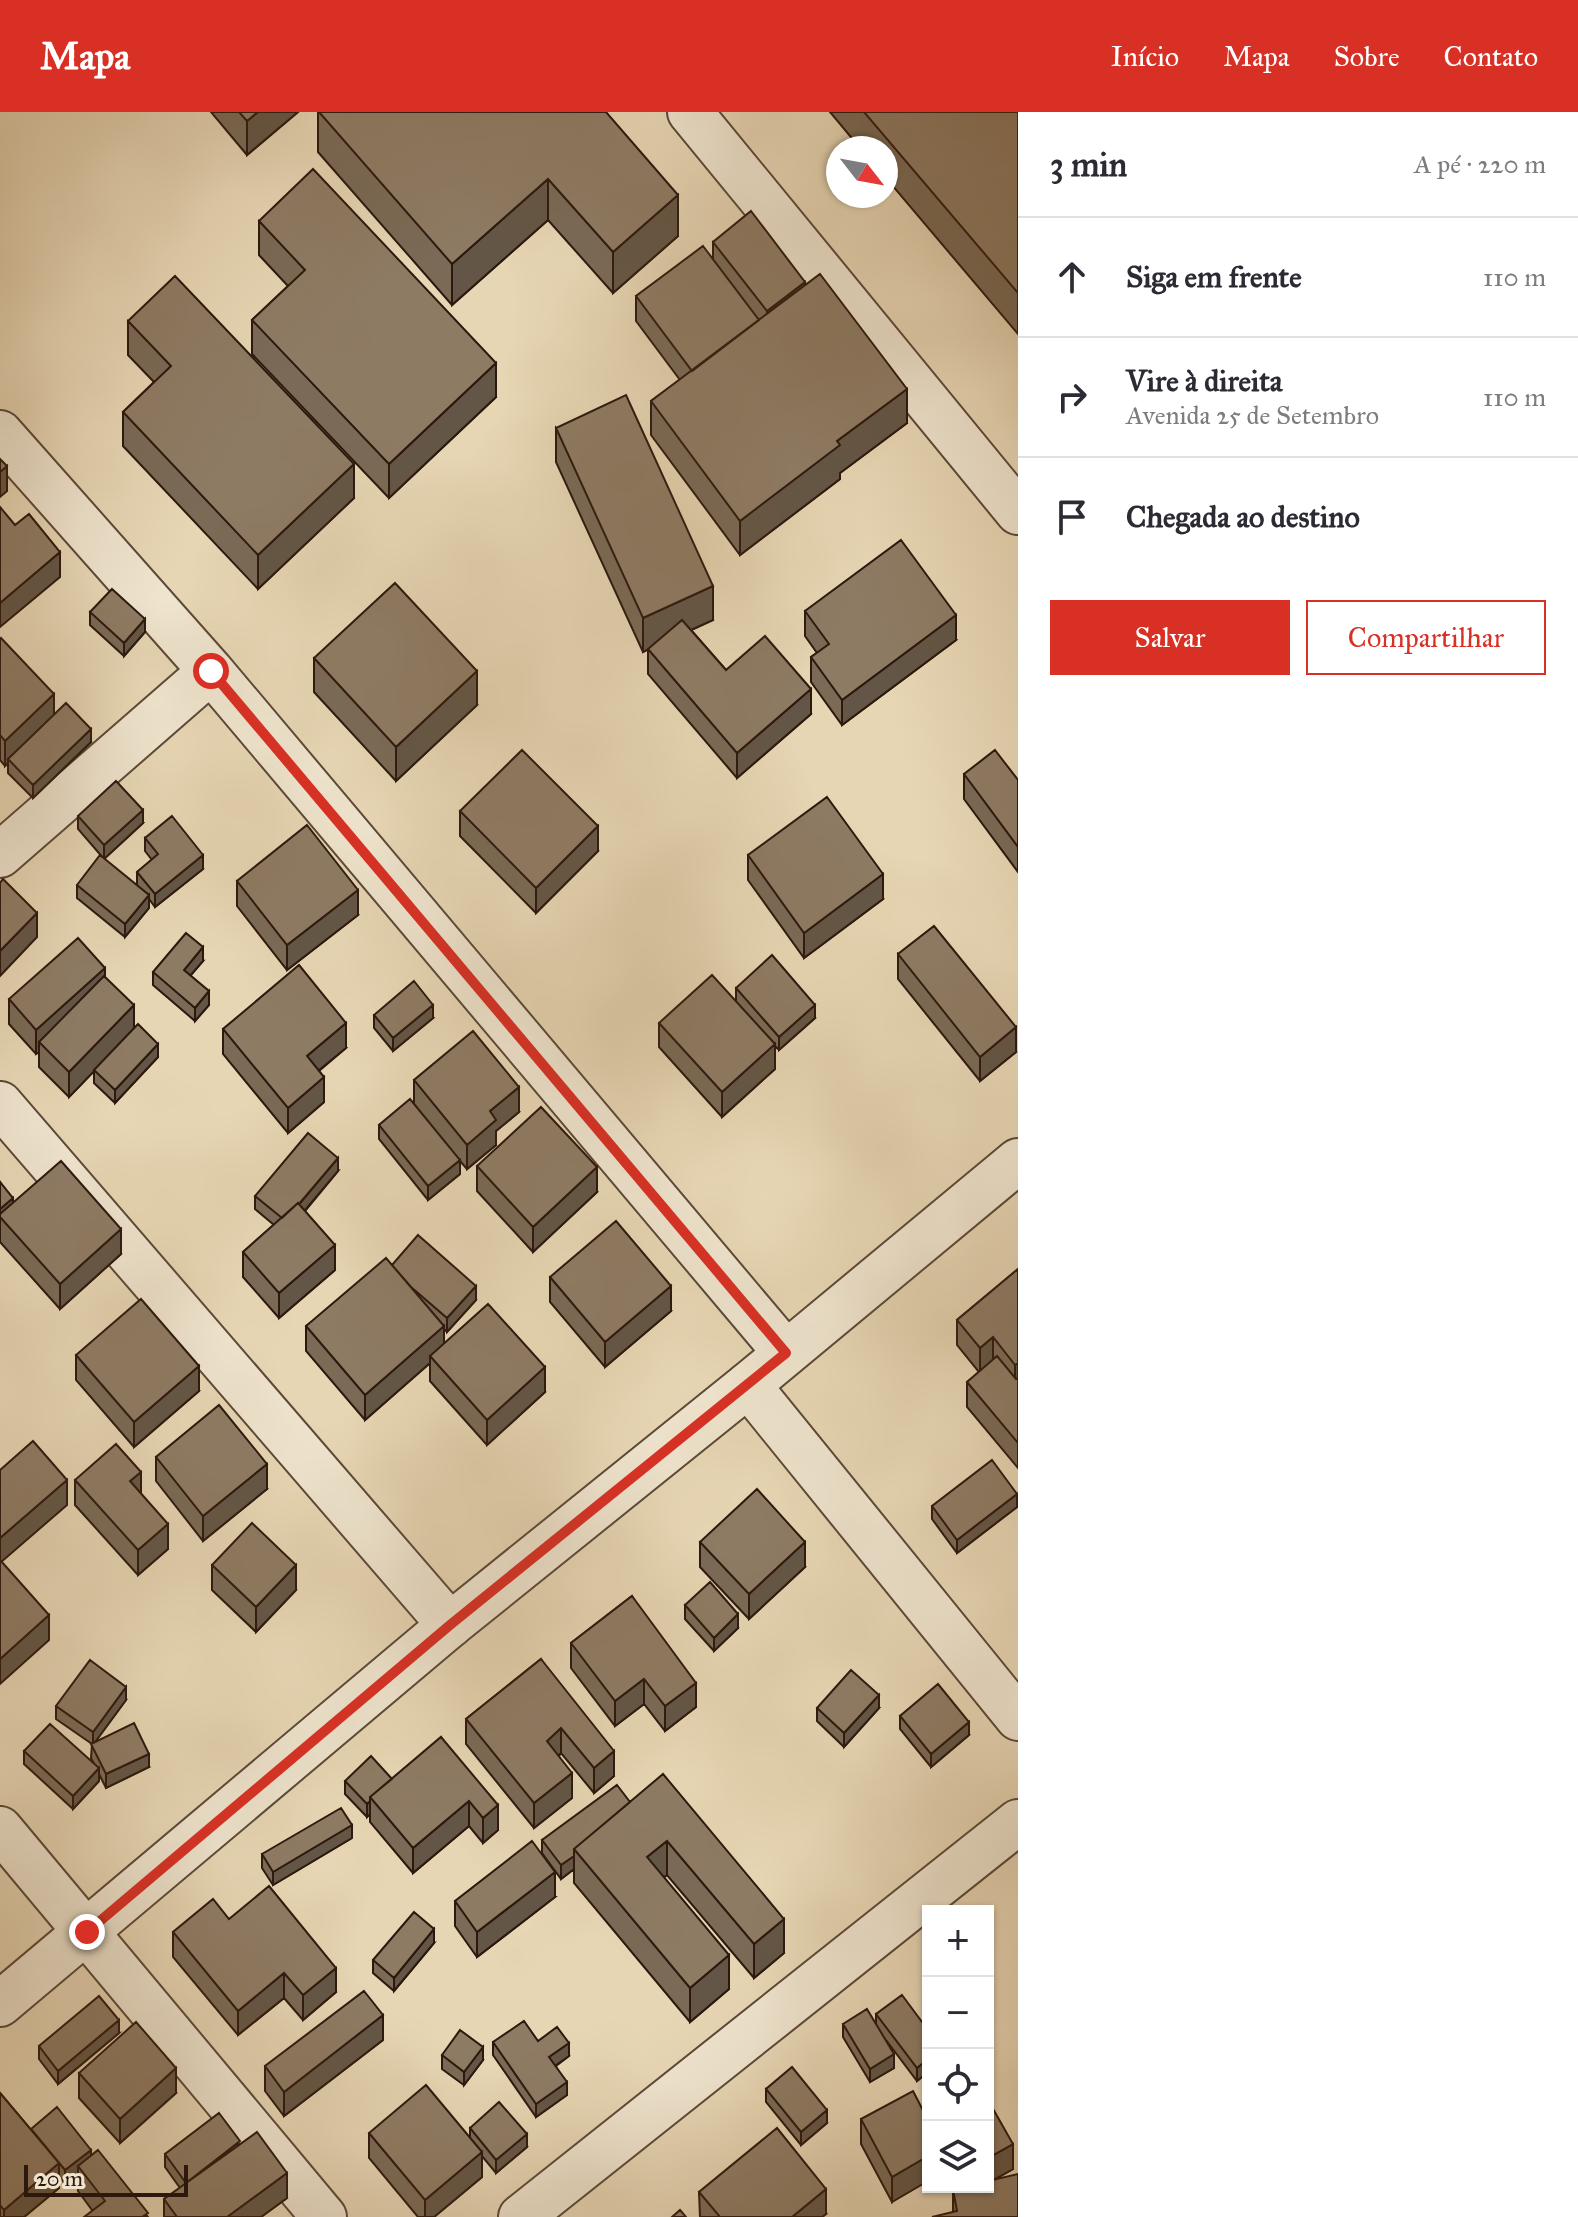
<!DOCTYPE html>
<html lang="pt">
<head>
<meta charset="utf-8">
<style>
  body { margin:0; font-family:"IM FELL Great Primer",serif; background:#f2f2f3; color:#2b2b33 }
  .controls { position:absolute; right:24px; bottom:24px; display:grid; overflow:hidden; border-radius:0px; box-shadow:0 2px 6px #0004 }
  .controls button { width:72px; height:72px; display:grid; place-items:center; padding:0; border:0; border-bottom:2px solid #e1e1e2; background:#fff; color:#2b2b33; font:40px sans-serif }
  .compass { position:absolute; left:826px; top:24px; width:72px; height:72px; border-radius:50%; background:#fff; box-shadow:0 2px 6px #0004; rotate:121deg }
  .scale { position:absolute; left:24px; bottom:20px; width:164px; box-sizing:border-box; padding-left:8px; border:4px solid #2d180e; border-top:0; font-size:22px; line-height:28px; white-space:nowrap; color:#2d180e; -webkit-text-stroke:6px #efe4ce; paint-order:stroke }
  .stop { position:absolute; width:24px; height:24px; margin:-18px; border:6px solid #d93025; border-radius:50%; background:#fff }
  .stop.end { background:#d93025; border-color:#fff; box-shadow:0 2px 8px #0008 }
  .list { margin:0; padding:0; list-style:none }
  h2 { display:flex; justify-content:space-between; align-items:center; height:104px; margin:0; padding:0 32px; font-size:34px }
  h2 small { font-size:26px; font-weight:400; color:#7c7c81 }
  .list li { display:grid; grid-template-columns:52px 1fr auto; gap:24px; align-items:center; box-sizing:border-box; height:120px; padding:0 32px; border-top:2px solid #e1e1e2 }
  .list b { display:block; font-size:30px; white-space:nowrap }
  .list p { margin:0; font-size:26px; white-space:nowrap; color:#7c7c81 }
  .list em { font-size:26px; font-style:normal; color:#7c7c81 }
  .actions { display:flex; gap:16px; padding:24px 32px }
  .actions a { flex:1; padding:18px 0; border:2px solid #d93025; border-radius:0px; text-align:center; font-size:28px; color:#d93025 }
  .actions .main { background:#d93025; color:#fff }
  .icon { flex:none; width:44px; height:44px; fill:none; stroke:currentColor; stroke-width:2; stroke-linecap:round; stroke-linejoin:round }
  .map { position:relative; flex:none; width:1018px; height:2105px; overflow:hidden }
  header { display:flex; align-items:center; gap:48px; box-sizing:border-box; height:112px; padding:0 40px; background:#d93025; color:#fff }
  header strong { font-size:38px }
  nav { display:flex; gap:44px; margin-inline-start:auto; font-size:28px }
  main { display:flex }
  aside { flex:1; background:#fff }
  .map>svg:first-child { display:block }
</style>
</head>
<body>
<header>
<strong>Mapa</strong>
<nav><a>Início</a><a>Mapa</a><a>Sobre</a><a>Contato</a></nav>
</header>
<main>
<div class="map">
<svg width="1018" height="2105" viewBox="0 0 1018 2105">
  <rect width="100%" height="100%" fill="#e7d6b4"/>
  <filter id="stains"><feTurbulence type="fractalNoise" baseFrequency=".0025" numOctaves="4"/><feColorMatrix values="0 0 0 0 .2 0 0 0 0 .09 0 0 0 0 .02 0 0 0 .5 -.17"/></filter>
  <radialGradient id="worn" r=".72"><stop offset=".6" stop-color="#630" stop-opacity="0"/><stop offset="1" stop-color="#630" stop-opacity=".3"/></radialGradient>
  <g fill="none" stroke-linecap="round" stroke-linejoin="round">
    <g stroke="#5c4838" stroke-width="48">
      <path id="minor" d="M690,0L1018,400
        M0,321L211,559L786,1241
        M0,743L211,559
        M0,992L450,1513
        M748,1273L1018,1606
        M0,1717L324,2105
        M521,2105L1018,1710"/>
    </g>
    <g stroke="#5c4838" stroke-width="48">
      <path id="tertiary" d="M0,1892L450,1513L748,1273L1018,1049"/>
    </g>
    <use href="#minor" stroke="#efe4ce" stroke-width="44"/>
    <use href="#tertiary" stroke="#efe4ce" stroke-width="44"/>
  </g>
  <path fill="#7a6a56" stroke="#2d180e" stroke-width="2" d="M211,0H298L247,43Z
    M318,0H606L678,124L613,181L548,108L452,193L318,40Z
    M830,0H1018V222L886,66V36H860Z
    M259,109L496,285L389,386L252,242V208L288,174L259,143Z
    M713,130L805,173L907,311L840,361V367L740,443L651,323V289L680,268L636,209V184L713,146Z
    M128,209L354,386L258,477L123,334V300L154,270L128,243Z
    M556,316L713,508L691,518L726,558L811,602L737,666L648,562V537L643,540L556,350Z
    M805,499L956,528L842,613L811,570V545L817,541L805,524Z
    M90,500L145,520L124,544L90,513Z
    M0,527L54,603L91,630L33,686L8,661V651L5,654L0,648Z
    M314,546L477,593L396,669L314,580Z
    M964,662L1018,668V760L964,687Z
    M460,699L598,739L536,801L460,724Z
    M78,704L143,711L104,747L78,717Z
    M145,726L203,757L155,795L149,787V796L125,825L77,786V773H137V760L152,748L145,739Z
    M748,743L883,787L804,846L748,768Z
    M237,769L358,803L287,858L237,794Z
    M898,842L1016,940L980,969L898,867Z
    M203,849L190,864L209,893L195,909L153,873V860Z
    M105,865L134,915L158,945L115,991L94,971V959L69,985L39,955V940L36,942L9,912V887Z
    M736,876L815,906L779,938L775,934V957L722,1005L659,935V911L736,889Z
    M374,903L433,906L393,939L374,916Z
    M223,917L346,936L319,959L324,990L288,1021L223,942Z
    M414,968L519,1000L496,1019V1033L467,1057L460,1049V1062L428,1088L379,1027V1013L414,992Z
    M477,1054L597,1080L533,1140L477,1079Z
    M338,1059L305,1099L335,1158L279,1206L243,1165V1140L274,1113L255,1097V1084Z
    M0,1070L13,1091L121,1142L60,1197L0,1130Z
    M392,1153L476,1188L447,1220L444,1217V1232L545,1280L487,1333L430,1269V1251L365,1308L306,1239V1214Z
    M1018,1157V1356L967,1295V1270L979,1260L957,1233V1208Z
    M550,1165L671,1199L605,1255L550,1190Z
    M76,1243L199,1279L134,1335L76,1268Z
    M156,1345L267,1377L203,1429L156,1369Z
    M75,1368L141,1382L168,1437L138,1463L75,1393Z
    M932,1394L1017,1395L957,1441L932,1407Z
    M700,1430L805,1455L749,1507L700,1455Z
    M212,1453L296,1478L256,1520L212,1478Z
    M632,1484L696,1595L665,1619L644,1592L615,1614L571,1556V1531Z
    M685,1493L738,1516L714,1539L685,1507Z
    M541,1547L614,1664L594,1681L561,1641L559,1644L572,1686L534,1716L466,1632V1607Z
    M126,1588L95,1630L149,1655L106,1676L99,1662V1669L73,1697L24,1652V1639L94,1652L91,1646L92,1632L56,1607V1594Z
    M817,1596H879L844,1635L817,1609Z
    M900,1604L969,1623L931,1655L900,1617Z
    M441,1625L498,1718L483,1731L469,1714L413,1761L370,1710V1702L367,1705L345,1682V1669L392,1667Z
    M630,1690L784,1841L754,1866L667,1763L664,1765L729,1877L690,1910L574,1771V1757L561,1767L542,1741V1728Z
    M352,1726L273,1773L262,1756V1742Z
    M555,1785L477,1845L455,1814V1789Z
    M229,1807L336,1880L303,1908L284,1886L238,1923L173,1845V1820Z
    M434,1831L394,1879L373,1861V1848Z
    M876,1902L928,1918V1960L917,1969L886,1928L894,1956L870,1970L843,1925V1912H876Z
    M119,1921L58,1972L39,1947V1934Z
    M383,1928L284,2004L265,1979V1954Z
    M538,1929L569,1944L556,1954L567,1983L536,2005L493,1943V1930Z
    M442,1943L483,1948L464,1973L442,1957Z
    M79,1961L176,1981L120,2031L79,1986Z
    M766,1977L827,2011L801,2033L766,1990Z
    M0,1981L31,2018L91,2043L148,2105L92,2098L78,2079V2062L65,2072L59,2064V2076L24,2105H0Z
    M988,1988L1013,2057L994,2068L1018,2105L953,2100V2077L988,2075Z
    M861,2007L928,2008L892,2090L861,2032Z
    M470,2016L527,2035L496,2061L482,2044V2065L434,2105H418L369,2046V2021L470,2025Z
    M240,2032L287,2086L261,2105H164V2087L180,2076L165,2055V2042Z
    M699,2080L826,2102L822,2105H700Z"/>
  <path fill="#635646" stroke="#2d180e" stroke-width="2" d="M258,0H298L247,43V9Z
    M548,67V108L452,193V152Z
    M678,83V124L613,181V140Z
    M805,170V195L767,224V199Z
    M496,251V285L389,386V352Z
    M907,277V311L840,361V367L740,443V409L837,329Z
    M354,352V386L258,477V443Z
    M7,354V379L0,385V360Z
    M60,440V465L0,515V491Z
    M713,474V508L643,540V506Z
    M956,503V528L842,613V588Z
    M145,507V520L124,544V531Z
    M477,559V593L396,669V635Z
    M811,577V602L737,666V641Z
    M54,582V607L8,647V651L5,654V629Z
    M91,617V630L33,686V673Z
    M143,698V711L104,747V733Z
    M598,714V739L536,801V776Z
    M203,743V757L155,795V782Z
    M883,762V787L804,846V821Z
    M358,778V803L287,858V833Z
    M149,783V796L125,825V812Z
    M37,801V825L0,864V839Z
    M203,835V849L184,871V858Z
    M105,856V881L39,930V940L36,942V918Z
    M209,879V893L195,909V896Z
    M134,893V918L69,985V960Z
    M433,893V906L393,939V926Z
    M815,893V906L779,938V925Z
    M346,911V936L307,968V944Z
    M1016,915V940L980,969V945Z
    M158,932V945L115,991V978Z
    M775,932V957L722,1005V980Z
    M324,965V990L288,1021V996Z
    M519,975V1000L496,1019V1033L467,1057V1033L490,999Z
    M338,1046V1059L285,1122V1109Z
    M460,1048V1062L428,1088V1074Z
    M597,1055V1080L533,1140V1115Z
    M13,1086V1111L0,1105V1097Z
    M121,1117V1142L60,1197V1172Z
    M335,1133V1158L279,1206V1181Z
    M476,1174V1188L447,1220V1206Z
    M671,1174V1199L605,1255V1230Z
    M444,1214V1239L430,1244V1251L365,1308V1283Z
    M993,1225V1250L980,1261V1236Z
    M1018,1251V1275L1015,1278V1253Z
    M199,1254V1279L134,1335V1310Z
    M545,1255V1280L487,1333V1308Z
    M267,1352V1377L203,1429V1404Z
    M141,1360V1385L130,1369Z
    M67,1368V1393L0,1451V1426Z
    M1017,1382V1395L957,1441V1428Z
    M168,1412V1437L138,1463V1438Z
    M805,1430V1455L749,1507V1482Z
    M296,1453V1478L256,1520V1495Z
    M738,1502V1516L714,1539V1526Z
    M49,1503V1528L0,1572V1547Z
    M644,1567V1592L615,1614V1589Z
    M696,1571V1595L665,1619V1594Z
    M126,1575V1588L93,1633V1620Z
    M879,1583V1596L844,1635V1621Z
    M969,1610V1623L931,1655V1642Z
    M561,1616V1641L547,1654V1629Z
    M614,1639V1664L594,1681V1656Z
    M149,1642V1655L106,1676V1662Z
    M99,1656V1669L73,1697V1684Z
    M572,1661V1686L534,1716V1691Z
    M370,1689V1702L367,1705V1692Z
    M469,1689V1714L413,1761V1736Z
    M498,1693V1718L483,1731V1706Z
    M352,1713V1726L273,1773V1760Z
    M667,1729V1763L647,1779V1745Z
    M574,1744V1757L561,1767V1753Z
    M555,1760V1785L477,1845V1820Z
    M784,1807V1841L754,1866V1832Z
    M434,1817V1831L394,1879V1866Z
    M729,1843V1877L690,1910V1876Z
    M336,1856V1880L303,1908V1883Z
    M284,1861V1886L238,1923V1899Z
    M383,1903V1928L284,2004V1980Z
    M119,1908V1921L58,1972V1959Z
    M569,1931V1944L549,1958V1945Z
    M483,1935V1948L464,1973V1960Z
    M894,1942V1956L870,1970V1957Z
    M928,1947V1960L917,1969V1956Z
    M176,1956V1981L120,2031V2007Z
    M567,1970V1983L536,2005V1992Z
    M827,1998V2011L801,2033V2020Z
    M527,2022V2035L496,2061V2048Z
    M1013,2032V2057L988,2071V2046Z
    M91,2038V2051L78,2054V2062L65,2072V2058Z
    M482,2040V2065L434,2105H425V2088Z
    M928,2044V2069L892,2090V2065Z
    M59,2051V2076L24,2105H4V2098Z
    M287,2061V2086L261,2105H227Z
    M826,2077V2102L822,2105H792Z"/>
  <path fill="#8e7b64" stroke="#2d180e" stroke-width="2" d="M239,0H258L247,9Z
    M319,0H606L678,83L613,140L548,67L452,152Z
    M864,0H1018V181Z
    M313,57L496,251L389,352L252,208L305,158L259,109Z
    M751,99L805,170L767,199L713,130Z
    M703,134L759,208L692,259L636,184Z
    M820,162L907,277L837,329L840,333L740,409L651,289Z
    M175,164L354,352L258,443L123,300L171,254L128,209Z
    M626,283L713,474L643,506L556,316Z
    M0,347L7,354L0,360Z
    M0,395L15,413L29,402L60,440L0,491Z
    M901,428L956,503L842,588L811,545L829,532L805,499Z
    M395,471L477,559L396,635L314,546Z
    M112,477L145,507L124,531L90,500Z
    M682,508L726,558L765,524L811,577L737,641L648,537Z
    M1,526L54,582L5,629L0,623V527Z
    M66,591L91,617L33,673L8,647Z
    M522,638L598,714L536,776L460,699Z
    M995,638L1018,668V735L964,662Z
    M116,669L143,698L104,733L78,704Z
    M827,685L883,762L804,821L748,743Z
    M172,704L203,743L155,782L137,760L158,742L145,726Z
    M307,713L358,778L287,833L237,769Z
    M100,743L149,783L125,812L77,773Z
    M3,767L37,801L0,839V771Z
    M934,814L1016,915L980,945L898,842Z
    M186,821L203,835L184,858L209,879L195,896L153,860Z
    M78,826L105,856L36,918L9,887Z
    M772,843L815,893L779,925L736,876Z
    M299,853L346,911L307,944L324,965L288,996L223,917Z
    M712,863L775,932L722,980L659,911Z
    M104,864L134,893L69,960L39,930Z
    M414,869L433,893L393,926L374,903Z
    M138,912L158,932L115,978L94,958Z
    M473,919L519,975L490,999L496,1008L467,1033L414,968Z
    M410,987L460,1048L428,1074L379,1013Z
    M541,995L597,1055L533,1115L477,1054Z
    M308,1021L338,1046L299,1092L298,1091L282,1106L255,1084Z
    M61,1049L121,1117L60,1172L0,1105V1102Z
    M0,1070L13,1086L0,1097Z
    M298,1091L335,1133L279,1181L243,1140Z
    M616,1109L671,1174L605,1230L550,1165Z
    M418,1123L476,1174L447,1206L411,1175L392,1153Z
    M386,1146L444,1214L365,1283L306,1214Z
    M1018,1157V1251L1015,1253L993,1225L980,1236L957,1208Z
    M141,1187L199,1254L134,1310L76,1243Z
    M488,1192L545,1255L487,1308L430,1244Z
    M997,1244L1016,1267L1018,1266V1331L967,1270Z
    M219,1293L267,1352L203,1404L156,1345Z
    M33,1329L67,1368L0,1426V1358Z
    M116,1332L141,1360L130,1369L168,1412L138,1438L75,1368Z
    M992,1348L1017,1382L957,1428L932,1394Z
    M757,1377L805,1430L749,1482L700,1430Z
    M252,1411L296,1453L256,1495L212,1453Z
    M1,1449L49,1503L0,1547V1450Z
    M710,1470L738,1502L714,1526L685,1493Z
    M632,1484L696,1571L665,1594L644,1567L615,1589L571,1531Z
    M541,1547L614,1639L594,1656L561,1616L547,1629L572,1661L534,1691L466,1607Z
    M90,1548L126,1575L93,1620L56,1594Z
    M851,1558L879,1583L844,1621L817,1596Z
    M938,1572L969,1610L931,1642L900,1604Z
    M134,1611L149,1642L106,1662L91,1632Z
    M50,1612L99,1656L73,1684L24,1639Z
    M441,1625L498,1693L483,1706L469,1689L413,1736L370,1685Z
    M371,1644L392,1667L370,1685V1689L367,1692L345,1669Z
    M663,1662L784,1807L754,1832L667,1729L647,1745L729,1843L690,1876L574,1737Z
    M617,1673L630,1690L574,1737V1744L561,1753L542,1728Z
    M341,1696L352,1713L273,1760L262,1742Z
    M532,1729L555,1760L477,1820L455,1789Z
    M269,1774L336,1856L303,1883L284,1861L238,1899L173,1820L213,1787L229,1807Z
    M414,1800L434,1817L394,1866L373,1848Z
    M364,1879L383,1903L284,1980L265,1954Z
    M902,1883L928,1918V1947L917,1956L876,1902Z
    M99,1884L119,1908L58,1959L39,1934Z
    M867,1897L894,1942L870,1957L843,1912Z
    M524,1909L538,1929L557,1915L569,1931L549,1945L567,1970L536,1992L493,1930Z
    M136,1910L176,1956L120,2007L79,1961Z
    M460,1918L483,1935L464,1960L442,1943Z
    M792,1955L827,1998L801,2020L766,1977Z
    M426,1973L482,2040L425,2088L369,2021Z
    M913,1979L928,2008V2044L892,2065L861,2007Z
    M0,1981L59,2051L4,2098L0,2093Z
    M988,1988L1013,2032L988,2046Z
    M499,1990L527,2022L496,2048L470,2016Z
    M57,1995L91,2038L65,2058L31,2017Z
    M219,2001L240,2029L186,2071L165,2042Z
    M777,2016L826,2077L792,2105H720L699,2080Z
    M257,2020L287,2061L227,2105H177L164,2087Z
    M98,2038L148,2101L142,2105H84L105,2089L78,2054Z
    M1018,2062V2105H932L957,2099L953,2077L962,2075H988V2069Z
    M680,2098L686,2105H672Z"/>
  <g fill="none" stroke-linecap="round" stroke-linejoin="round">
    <path stroke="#d93025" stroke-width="10" d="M87,1820L450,1513L786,1241L211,559"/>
  </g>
  <rect width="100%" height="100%" filter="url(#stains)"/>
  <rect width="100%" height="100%" fill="url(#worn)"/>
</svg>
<div class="controls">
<button>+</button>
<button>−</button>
<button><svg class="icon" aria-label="locate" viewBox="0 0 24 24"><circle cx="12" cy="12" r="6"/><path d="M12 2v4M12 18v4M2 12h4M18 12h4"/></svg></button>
<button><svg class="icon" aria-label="layers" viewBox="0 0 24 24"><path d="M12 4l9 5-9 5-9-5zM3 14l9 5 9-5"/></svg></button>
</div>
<svg class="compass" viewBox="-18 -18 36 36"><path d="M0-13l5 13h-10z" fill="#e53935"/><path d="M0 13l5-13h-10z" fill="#7c7c81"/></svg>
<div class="scale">20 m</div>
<div class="stop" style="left:211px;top:559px"></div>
<div class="stop end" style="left:87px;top:1820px"></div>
</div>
<aside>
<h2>3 min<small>A pé · 220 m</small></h2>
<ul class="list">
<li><svg class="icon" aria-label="ahead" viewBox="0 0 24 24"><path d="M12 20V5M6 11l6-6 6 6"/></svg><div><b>Siga em frente</b></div><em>110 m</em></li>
<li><svg class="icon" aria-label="right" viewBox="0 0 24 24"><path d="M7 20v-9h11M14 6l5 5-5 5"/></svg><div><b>Vire à direita</b><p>Avenida 25 de Setembro</p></div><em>110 m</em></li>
<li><svg class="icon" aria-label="arrive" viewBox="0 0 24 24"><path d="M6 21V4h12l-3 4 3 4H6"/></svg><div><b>Chegada ao destino</b></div></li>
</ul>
<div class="actions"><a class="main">Salvar</a><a>Compartilhar</a></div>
</aside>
</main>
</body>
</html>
